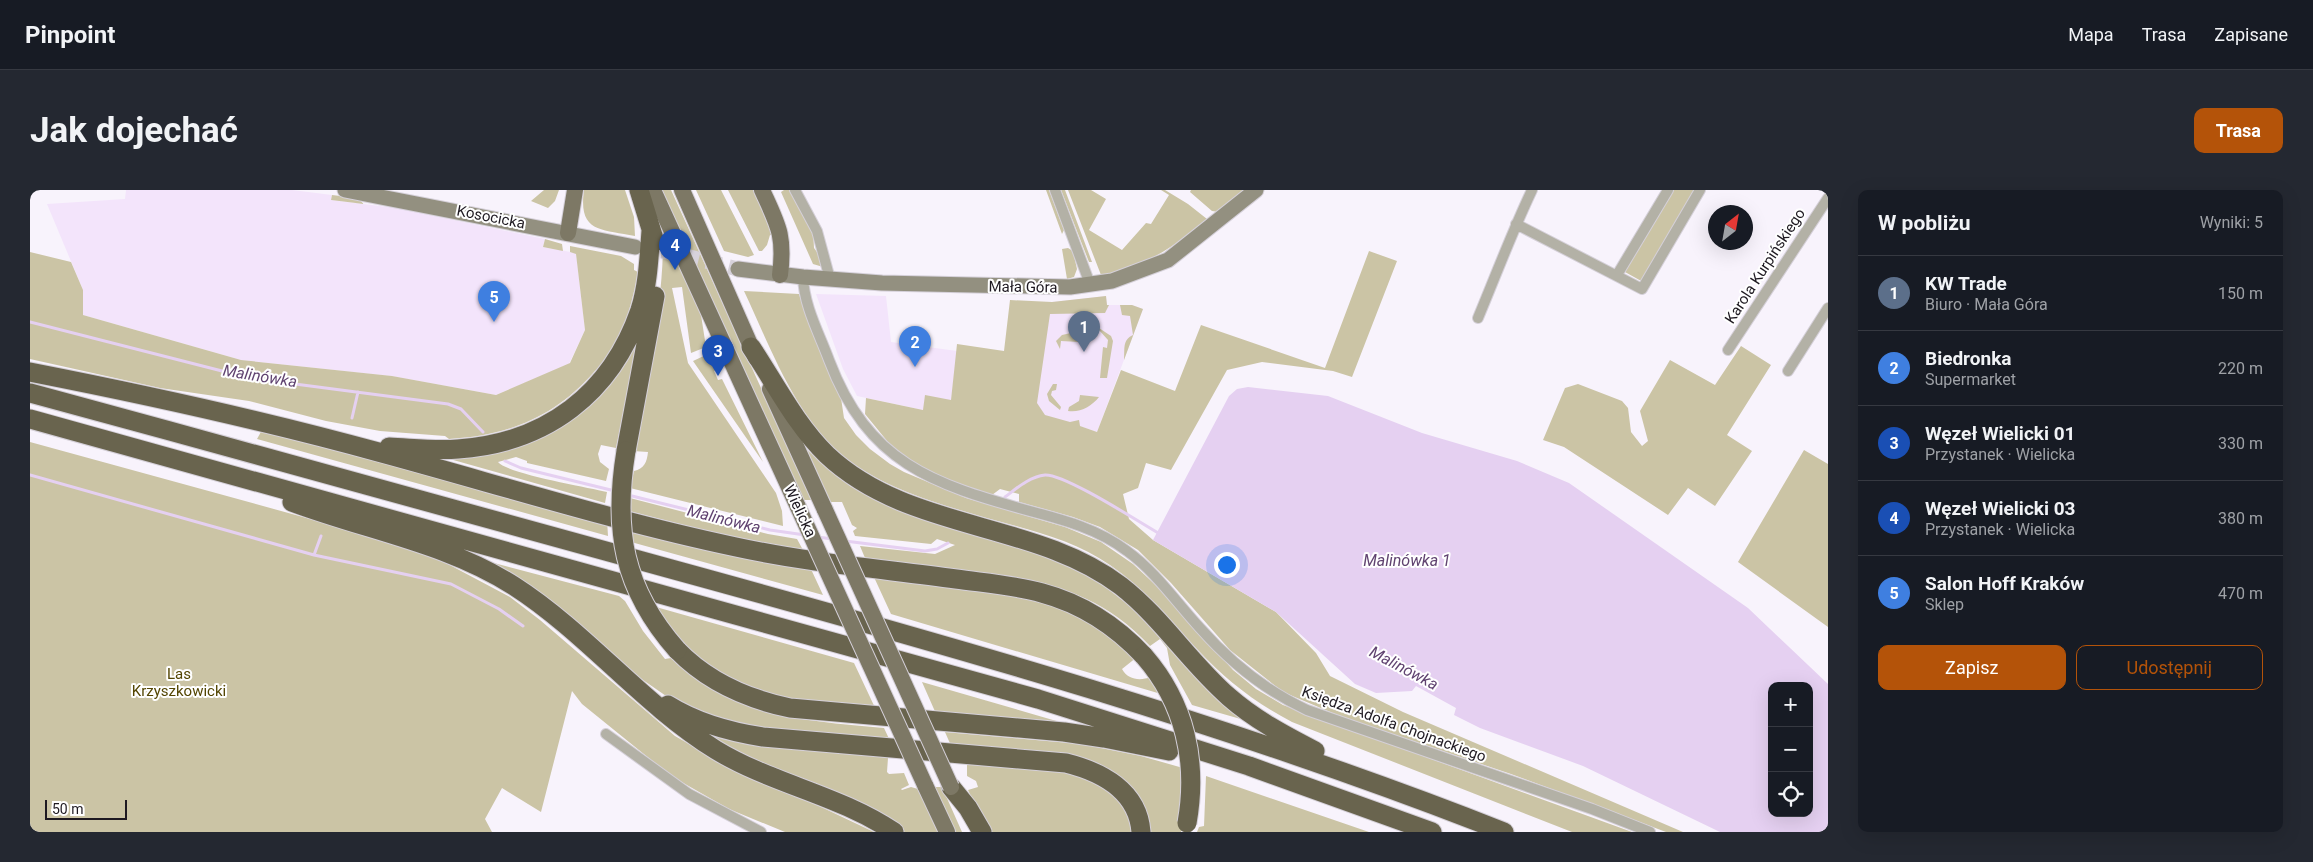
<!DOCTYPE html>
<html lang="pl">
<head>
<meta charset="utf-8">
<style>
  body { margin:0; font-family:Roboto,sans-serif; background:#242831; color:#f1f3f6 }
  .controls { position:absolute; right:15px; bottom:15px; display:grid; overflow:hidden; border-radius:10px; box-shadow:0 5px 20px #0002 }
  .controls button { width:45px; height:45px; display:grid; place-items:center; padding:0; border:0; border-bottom:1px solid #363941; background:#171b24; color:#f1f3f6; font:25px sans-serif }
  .compass { position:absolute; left:1678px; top:15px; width:45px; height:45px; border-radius:50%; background:#171b24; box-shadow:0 5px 20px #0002; rotate:31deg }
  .scale { position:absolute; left:15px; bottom:12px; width:82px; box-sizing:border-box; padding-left:5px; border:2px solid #1e1921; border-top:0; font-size:14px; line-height:18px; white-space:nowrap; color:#1e1921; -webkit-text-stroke:4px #fff; paint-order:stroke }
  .you { position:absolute; left:1196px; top:374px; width:18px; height:18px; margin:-12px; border:4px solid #fff; border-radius:50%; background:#1a73e8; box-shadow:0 0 0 8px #1a73e833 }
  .badge { display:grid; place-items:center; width:32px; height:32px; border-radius:50%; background:#b45309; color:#fff; font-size:16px; font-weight:700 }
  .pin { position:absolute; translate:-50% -41px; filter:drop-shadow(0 1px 2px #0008) }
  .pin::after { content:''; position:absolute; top:26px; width:18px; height:15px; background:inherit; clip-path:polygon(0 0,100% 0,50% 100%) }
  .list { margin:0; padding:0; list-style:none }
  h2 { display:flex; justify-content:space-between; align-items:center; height:65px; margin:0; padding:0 20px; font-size:21px }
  h2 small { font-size:16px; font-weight:400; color:#9ea1a6 }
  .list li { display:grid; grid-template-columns:32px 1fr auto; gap:15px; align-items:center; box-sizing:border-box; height:75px; padding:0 20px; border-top:1px solid #363941 }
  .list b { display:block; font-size:19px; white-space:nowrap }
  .list p { margin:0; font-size:16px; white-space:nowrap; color:#9ea1a6 }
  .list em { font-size:16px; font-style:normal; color:#9ea1a6 }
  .actions { display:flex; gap:10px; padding:15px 20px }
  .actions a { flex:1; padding:11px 0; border:1px solid #b45309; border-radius:10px; text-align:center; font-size:18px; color:#b45309 }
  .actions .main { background:#b45309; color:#fff }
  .icon { flex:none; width:28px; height:28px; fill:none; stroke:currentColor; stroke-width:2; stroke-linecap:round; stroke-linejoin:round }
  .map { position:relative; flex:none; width:1798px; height:642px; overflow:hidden; border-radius:10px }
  header { display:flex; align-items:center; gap:30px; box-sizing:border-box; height:70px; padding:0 25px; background:#171b24; border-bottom:1px solid #363941 }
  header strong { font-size:24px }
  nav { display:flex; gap:28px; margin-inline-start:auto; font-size:18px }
  .intro { display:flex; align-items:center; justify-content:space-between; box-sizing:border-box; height:120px; padding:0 30px }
  h1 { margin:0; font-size:35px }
  .button { padding:12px 22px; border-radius:10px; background:#b45309; color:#fff; font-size:18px; font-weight:700 }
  main { display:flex; gap:30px; padding:0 30px }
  aside { flex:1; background:#171b24; border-radius:10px; box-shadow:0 5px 20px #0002 }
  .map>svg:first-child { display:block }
</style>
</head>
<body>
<header>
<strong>Pinpoint</strong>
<nav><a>Mapa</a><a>Trasa</a><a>Zapisane</a></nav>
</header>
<div class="intro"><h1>Jak dojechać</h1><a class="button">Trasa</a></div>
<main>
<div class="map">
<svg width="1798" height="642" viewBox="0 0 1798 642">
  <rect width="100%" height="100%" fill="#f8f3fc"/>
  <path fill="#f3e4fb" d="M96,0H262L302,5L301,10L366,18L515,49L513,57L546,63L555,140L539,174L466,205L361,186L211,170L53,125V100L17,14L95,9Z
    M786,104L856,106L861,152L927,161L921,211L893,220L827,206L813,179Z
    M1076,106L1077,115H1102L1113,119L1067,242L1035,231L1001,226L1022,112Z"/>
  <path fill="#cbc4a5" d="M514,0H529L525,11L518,18L501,11Z
    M554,0H595L604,27L605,46C571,39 548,43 554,0Z
    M632,0H641L782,310H774Z
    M666,0H691L724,65L718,67L694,61Z
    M698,0H724L742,45H740L737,55L732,61H729Z
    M754,0H762L783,40L784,58L792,69L793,77L783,74L751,2Z
    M1016,0H1019L1034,40L1032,44Z
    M1031,0H1035L1062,72H1059Z
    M1038,0H1061L1076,9L1059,40L1092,60L1116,33L1121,34L1139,5L1131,0H1135L1158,14L1177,29C1146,56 1113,78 1071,85Z
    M1161,0H1217L1189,22L1182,21L1160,2Z
    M1643,0H1666L1613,92L1595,82Z
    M302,5L327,8L334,14L301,10Z
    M633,37L667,111L671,125L676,157L661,163L652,97L642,98L658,173L746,303L752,321L753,336L600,298L604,281C614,279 617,272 618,262L603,261C616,187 635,113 633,37Z
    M515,49L532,54L533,61L513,57Z
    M540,56L591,66L604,74V80L608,82C603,109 596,137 582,162C577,169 570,176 564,182C525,227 477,246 419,249L415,246L350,241L296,231L219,211L130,198L0,169V62L41,72L53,100V125L211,170L362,186L466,205L540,173L555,140L546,64L540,62Z
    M1038,58L1043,61L1047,79L1044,87L1037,89L1032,59Z
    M1339,61L1367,71L1322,187L1303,181L1232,172L1197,180L1141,280L1116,273L1108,298L1093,304L1099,329L1123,350L1246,422L1286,463L1300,486L1373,522L1653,642H1636L1481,584L1312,527L1253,502L1200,460L1141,393L1108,360L1070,337L1043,327L989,312V304L970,299L962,305L897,282L862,257L835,224L836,208L893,220L895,205L921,210L927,154L974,161L980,110L1022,112L1076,106L1077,115H1079L1075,123L1020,124L1007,213L1015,225L1040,232L1049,230L1050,236L1067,242L1091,180L1145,201L1171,135L1295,178Z
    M714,101L769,104L779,134L811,208L814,228L826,245L840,259L860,274L874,282L936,308L1035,337L1071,352L1103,374L1131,400L1203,480L1226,499L1253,515L1602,642H1542L1262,532C1224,512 1196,490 1167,459C1139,430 1114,398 1080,375C1043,349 996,339 953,327C906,313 857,299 818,270C767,232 740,156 714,101Z
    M1090,115H1102L1113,119L1094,170C1095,159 1092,150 1103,145L1100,126L1092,125Z
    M1069,138L1081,146L1083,151L1077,188H1070L1073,157L1077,158L1078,150L1069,140Z
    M1058,139L1050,147L1049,152L1031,151L1030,159L1026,151L1032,145Z
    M609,147L586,258L571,255L568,264L570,272L579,279L576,291L497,273V271L486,267L468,272C478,284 556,297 577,302L575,313L402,264L500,250Z
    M1711,156L1741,175L1697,245L1722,261L1685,316L1658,298L1638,325L1534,257L1513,250L1535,198L1548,194L1592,211L1598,218L1601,242L1612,256L1618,251L1610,221L1640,170L1685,195Z
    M678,164L687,179L684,181L688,190L692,189L733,272L663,171Z
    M1023,194H1027L1026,200L1022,201L1021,205L1031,217L1030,220L1019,211L1017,204Z
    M1050,205L1069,207C1062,216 1050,223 1038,221L1039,217L1049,211Z
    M232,240L577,330L578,346L227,249Z
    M0,252L313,338L399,364L480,407L510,430L645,546L713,585L789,616L844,642H755L699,619L641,586L552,514L542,501L511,622L472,598L455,629L462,642H0Z
    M777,260L820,296L855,314L1022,368L1062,387L1100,416L1214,530L1162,515L1140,475L1137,458L1130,449L1120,456C1067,400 1015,392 942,382C906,378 871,373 835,368L830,356L905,364L925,355L907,349L901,354L825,346L823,341L827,338L822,335L812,312H800Z
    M1774,260L1798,274V437L1708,372Z
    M600,308L738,344L767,349L773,360L685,343L599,321Z
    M600,337L780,377L793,405L601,352Z
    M464,373L589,406L595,411L613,441L635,469L641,468C705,528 771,530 854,538L861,553L748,543L693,532L639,508L600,481Z
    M843,385L986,404L1052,425L1107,467L1092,479C1098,490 1110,491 1121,487L1131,504L861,424Z
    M626,417L824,473L847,522C791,516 716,510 672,474C654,459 639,437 626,417Z
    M892,492L1047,537L907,526Z
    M915,542L1051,554L1111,566L1153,578L1151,642H1118L1095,595L922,558Z
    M672,543L866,565L868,568H858L857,582L859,584L874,583L879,595L871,599L872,600L881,597L888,599L909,642H874L860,632L751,583Z
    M929,573L1018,577L1056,586L1091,609L1105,642H957L938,600L948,597L946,591L937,586V574Z
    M1176,586L1339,642H1167L1169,637L1174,636Z
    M905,597H912L932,642H926Z"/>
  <path fill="#e5d0f1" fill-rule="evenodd" d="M1218,197L1298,206L1392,243L1487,271L1539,293L1718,418L1798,494V642H1690L1553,576L1450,538L1424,525L1426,518L1386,496L1382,501L1346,503L1325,494L1246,422L1123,350L1199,206L1207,199ZM1742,496H1779V623H1742Z"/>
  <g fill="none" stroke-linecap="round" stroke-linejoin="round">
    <path stroke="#e5d0f1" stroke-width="3" d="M0,132L196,182L242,191L418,214L431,219L453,242
      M322,228L328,202
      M475,271L491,278L585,301
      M0,285L284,365L291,346
      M598,305L740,340L775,345
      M975,307C987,298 999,287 1015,285C1035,284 1109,332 1130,344
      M788,347L802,349
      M815,351L895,361L907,359L918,353
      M284,365L421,394L469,419L493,436"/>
    <path stroke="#d7d2db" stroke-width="15" stroke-dasharray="15 8" stroke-linecap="butt" d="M609,57L644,63L708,79"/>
    <g stroke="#d5d0d9" stroke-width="12">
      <path id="street" d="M765,0L787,41L800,89
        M1025,0L1060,94
        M1486,34L1612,99L1670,0
        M1587,85L1638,0
        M773,87C774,116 789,143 799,170C838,273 902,294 1000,321C1034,330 1068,339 1097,361C1126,382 1146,412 1170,438C1201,473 1234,500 1277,520L1562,619L1620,642
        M1448,128C1466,85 1482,42 1502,0
        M1698,160L1798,8
        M1758,181L1798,118
        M576,544L659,604L731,642"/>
    </g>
    <g stroke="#d5d0d9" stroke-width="17">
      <path id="secondary" d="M315,0L605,57
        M708,79L773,87L852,93L1040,97L1082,91L1138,70L1226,0"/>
    </g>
    <g stroke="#d5d0d9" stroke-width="18">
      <path id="primary" d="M623,0L768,317
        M652,0L726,168
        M732,0C748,35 755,45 750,85
        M538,43L545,0
        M740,199L795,320
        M895,595L917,642"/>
    </g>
    <g stroke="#d5d0d9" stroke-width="21">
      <path id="highway" d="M609,0L625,52
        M721,157C745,193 766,235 797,265C879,342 1004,330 1091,396C1132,428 1160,473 1199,507C1224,529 1254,545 1285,561
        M0,182C118,205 236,231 352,263C470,295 587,332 706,357C779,373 853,379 926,389C954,393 984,395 1012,403C1053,414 1085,435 1114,466
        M0,203C214,261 428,320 641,379C922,456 1203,535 1474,642
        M0,229L1008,509L1219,576L1402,642
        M359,257C382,258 405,261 428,259C516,253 581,204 610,120C618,95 619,67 621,41
        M596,261L625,106
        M262,312C336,340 417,353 484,396C557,443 612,514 686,560C742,594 809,605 864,642
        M647,460C678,492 717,509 760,518L1034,542L1074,548L1139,561
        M638,515C667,533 700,542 733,547L1036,573C1072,582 1108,601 1111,642
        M921,597L938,618L952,642"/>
    </g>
    <use href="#street" stroke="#b3b1a6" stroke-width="10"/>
    <use href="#secondary" stroke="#939080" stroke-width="15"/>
    <use href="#primary" stroke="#7d7865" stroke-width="16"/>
    <use href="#highway" stroke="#69644e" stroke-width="19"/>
    <g stroke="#d5d0d9" stroke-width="18" stroke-linecap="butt">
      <path id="primary-bridge" d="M768,317L895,595
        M795,320L921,597"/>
    </g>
    <g stroke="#d5d0d9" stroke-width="21" stroke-linecap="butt">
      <path id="highway-bridge" d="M596,261C583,339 593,399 647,460
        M1114,466C1155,513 1168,572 1157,633"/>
    </g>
    <use href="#primary-bridge" stroke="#7d7865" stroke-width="16"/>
    <use href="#highway-bridge" stroke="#69644e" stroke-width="19"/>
  </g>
  <g text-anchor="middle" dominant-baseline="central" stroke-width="4" stroke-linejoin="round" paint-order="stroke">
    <g font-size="15" fill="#1e1921" stroke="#fff">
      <text transform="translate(461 27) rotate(11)">Kosocicka</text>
      <text transform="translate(1735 76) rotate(-57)">Karola Kurpińskiego</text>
      <text transform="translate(993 97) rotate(1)">Mała Góra</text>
      <text transform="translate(770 321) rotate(65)">Wielicka</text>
      <text transform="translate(1364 534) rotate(20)">Księdza Adolfa Chojnackiego</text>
    </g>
    <g font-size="15" fill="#534502" stroke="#fff">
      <text x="149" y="484">Las<tspan x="149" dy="17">Krzyszkowicki</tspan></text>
    </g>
    <g font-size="16" font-style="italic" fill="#604370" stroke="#fff">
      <text transform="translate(230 186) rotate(9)">Malinówka</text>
      <text transform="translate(694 329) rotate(14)">Malinówka</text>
      <text x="1377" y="370">Malinówka 1</text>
      <text transform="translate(1374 478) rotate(28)">Malinówka</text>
    </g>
  </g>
</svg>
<div class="controls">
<button>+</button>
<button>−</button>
<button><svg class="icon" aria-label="locate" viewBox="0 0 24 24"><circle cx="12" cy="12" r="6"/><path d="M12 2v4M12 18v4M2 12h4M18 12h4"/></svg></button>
</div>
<svg class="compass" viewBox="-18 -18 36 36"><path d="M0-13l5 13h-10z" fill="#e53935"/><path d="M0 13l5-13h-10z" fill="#9ea1a6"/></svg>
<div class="scale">50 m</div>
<div class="you"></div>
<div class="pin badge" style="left:1054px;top:162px;background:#5c6f8a">1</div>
<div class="pin badge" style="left:885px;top:177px;background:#3f7fe0">2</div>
<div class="pin badge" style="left:688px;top:186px;background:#1a4fb4">3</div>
<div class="pin badge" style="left:645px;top:80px;background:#1a4fb4">4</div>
<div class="pin badge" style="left:464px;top:132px;background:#3f7fe0">5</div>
</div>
<aside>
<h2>W pobliżu<small>Wyniki: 5</small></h2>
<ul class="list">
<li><span class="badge" style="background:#5c6f8a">1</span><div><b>KW Trade</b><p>Biuro · Mała Góra</p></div><em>150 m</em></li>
<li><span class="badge" style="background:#3f7fe0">2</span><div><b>Biedronka</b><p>Supermarket</p></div><em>220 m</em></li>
<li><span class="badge" style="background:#1a4fb4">3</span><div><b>Węzeł Wielicki 01</b><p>Przystanek · Wielicka</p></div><em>330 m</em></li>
<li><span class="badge" style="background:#1a4fb4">4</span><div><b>Węzeł Wielicki 03</b><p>Przystanek · Wielicka</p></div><em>380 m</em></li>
<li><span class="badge" style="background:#3f7fe0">5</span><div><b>Salon Hoff Kraków</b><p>Sklep</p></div><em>470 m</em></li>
</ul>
<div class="actions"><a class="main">Zapisz</a><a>Udostępnij</a></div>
</aside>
</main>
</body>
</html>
